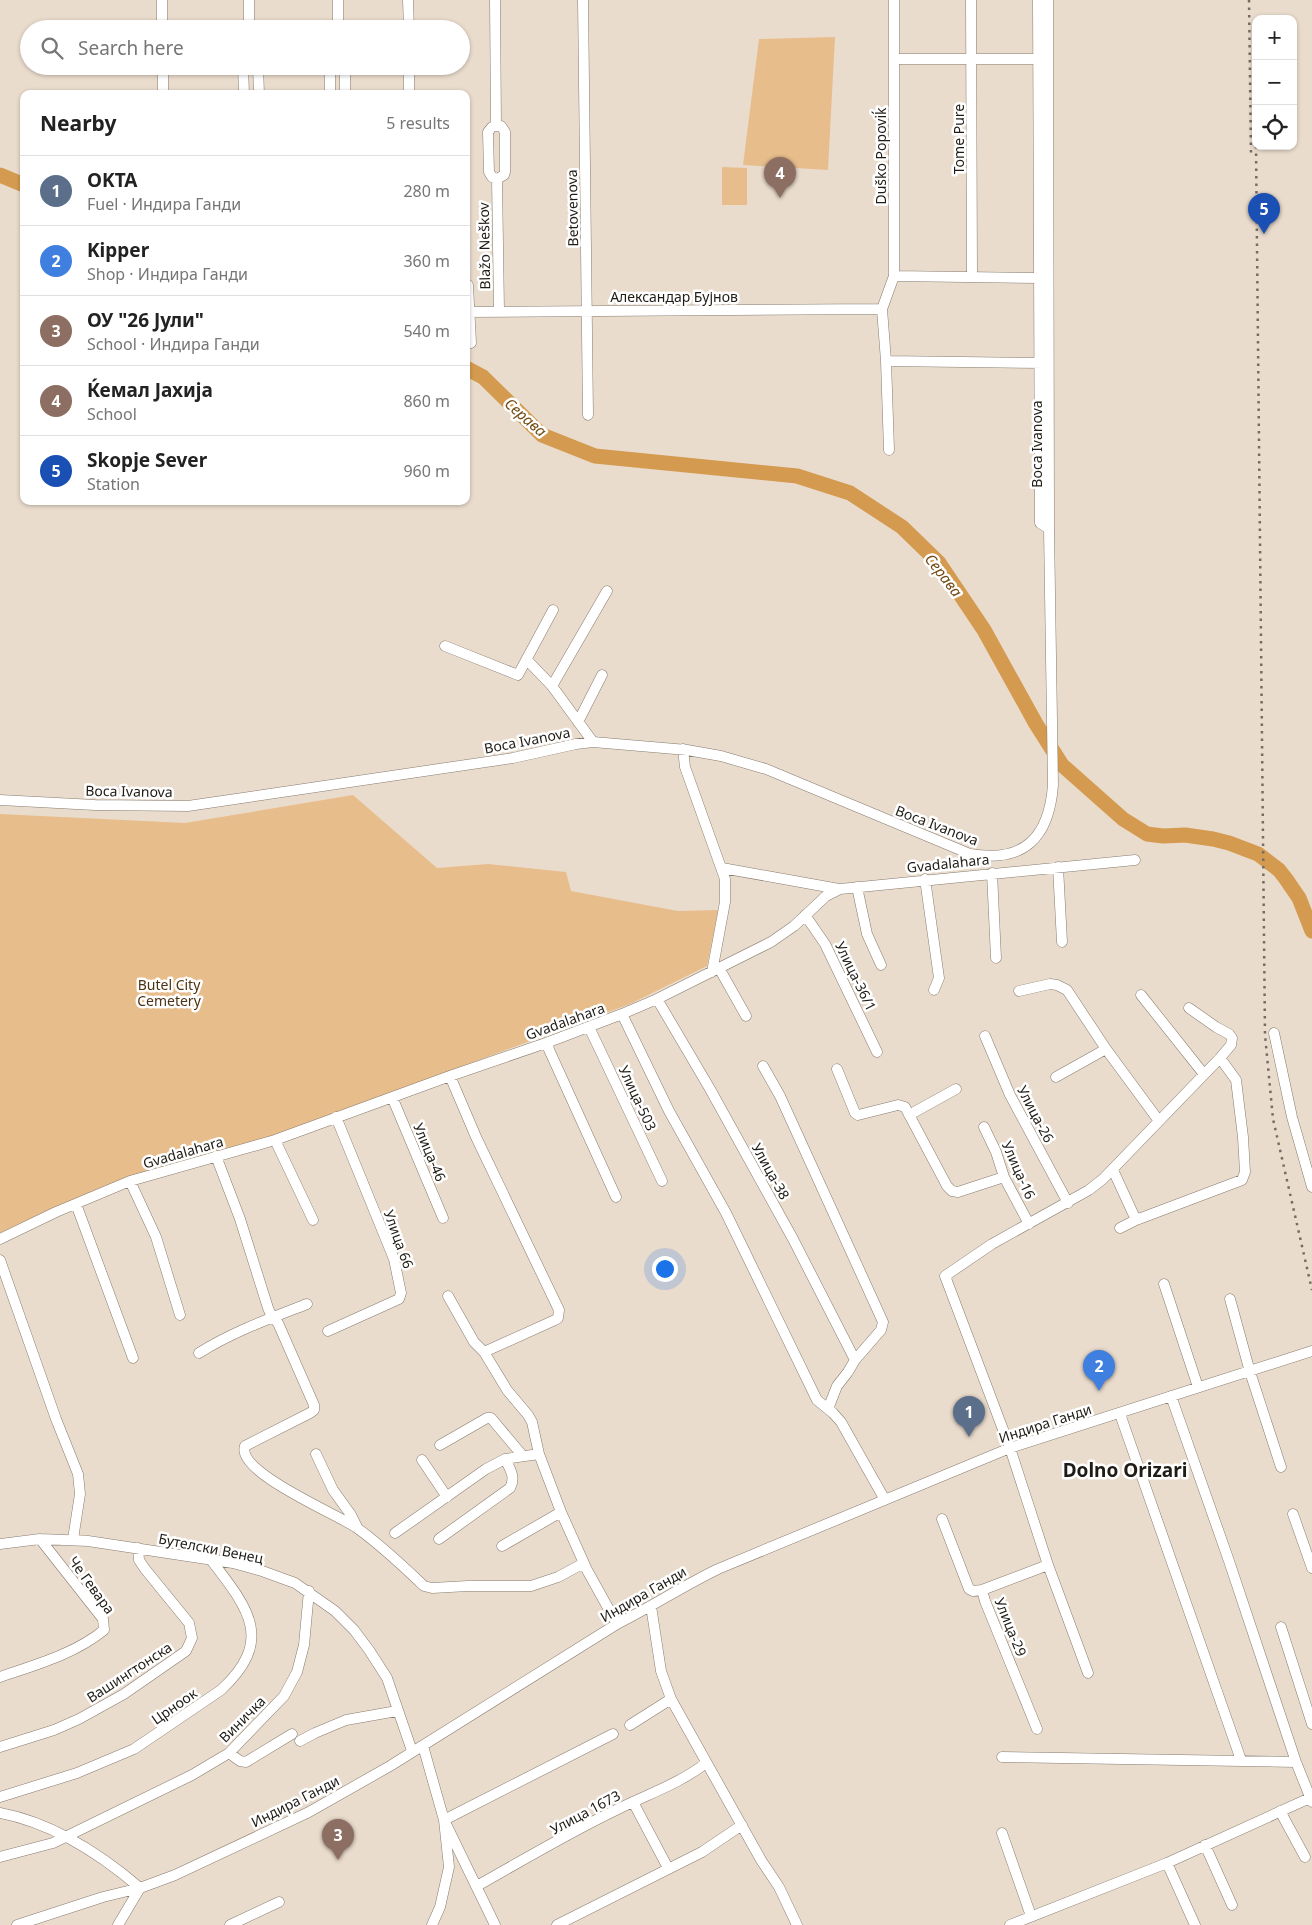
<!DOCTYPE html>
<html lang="en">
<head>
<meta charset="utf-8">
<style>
  body { margin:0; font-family:"Noto Sans",sans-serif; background:#f2f2f2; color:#222 }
  .controls { position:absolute; right:15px; top:15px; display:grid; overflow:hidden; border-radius:10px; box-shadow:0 1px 4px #0004 }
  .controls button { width:45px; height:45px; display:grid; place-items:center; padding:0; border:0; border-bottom:1px solid #e0e0e0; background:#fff; color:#222; font:25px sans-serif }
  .you { position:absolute; left:664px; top:1268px; width:18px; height:18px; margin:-12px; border:4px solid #fff; border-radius:50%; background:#1a73e8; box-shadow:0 0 0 8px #1a73e833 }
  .badge { display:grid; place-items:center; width:32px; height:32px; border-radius:50%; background:#d93025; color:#fff; font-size:16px; font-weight:700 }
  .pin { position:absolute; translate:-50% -41px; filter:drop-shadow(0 1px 2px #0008) }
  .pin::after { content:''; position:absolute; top:26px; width:18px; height:15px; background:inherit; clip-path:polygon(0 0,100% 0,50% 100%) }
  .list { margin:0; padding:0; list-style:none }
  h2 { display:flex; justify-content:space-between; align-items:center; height:65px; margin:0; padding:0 20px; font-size:21px }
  h2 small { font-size:16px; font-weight:400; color:#767676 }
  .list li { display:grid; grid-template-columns:32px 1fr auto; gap:15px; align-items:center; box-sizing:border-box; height:70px; padding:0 20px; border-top:1px solid #e0e0e0 }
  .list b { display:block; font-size:19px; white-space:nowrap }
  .list p { margin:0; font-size:16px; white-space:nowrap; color:#767676 }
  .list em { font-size:16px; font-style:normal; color:#767676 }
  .icon { flex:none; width:28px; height:28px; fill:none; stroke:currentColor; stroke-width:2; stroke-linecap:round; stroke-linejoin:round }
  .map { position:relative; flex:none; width:1312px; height:1925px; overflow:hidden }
  .search { position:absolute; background:#fff; box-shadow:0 1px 4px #0004; left:20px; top:20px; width:450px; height:55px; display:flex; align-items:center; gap:12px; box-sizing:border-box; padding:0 18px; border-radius:28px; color:#767676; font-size:19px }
  .panel { position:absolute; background:#fff; box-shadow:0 1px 4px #0004; left:20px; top:90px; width:450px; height:415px; border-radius:10px }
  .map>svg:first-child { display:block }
</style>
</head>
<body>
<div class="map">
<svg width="1312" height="1925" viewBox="0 0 1312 1925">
  <rect width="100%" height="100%" fill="#eadccd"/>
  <path fill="#e7bd8c" d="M835,37L828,170L743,165L759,39Z
    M722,167L747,168V205H722Z
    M353,795L437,868L488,864L566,872L571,891L678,911L718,910L707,966L630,1004L256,1143L104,1186L0,1233V814L185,823Z"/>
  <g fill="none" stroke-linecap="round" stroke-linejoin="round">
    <path stroke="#d49a4f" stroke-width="15" d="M0,175L24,185
      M466,368L483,377L542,435L595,456L797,476L850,493L902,527L939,563L984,630L1036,724L1062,765L1123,819L1147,834L1163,836L1185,835L1213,839L1229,843L1258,854L1279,870L1286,879L1299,898L1312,931"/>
    <g stroke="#877b6e" stroke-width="11">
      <path id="minor" d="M162,0V29
        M249,0V29
        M408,0L409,29
        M495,0L496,126L492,127L488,132L489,172L492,177L497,179L499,311
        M583,0L588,415
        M971,0L972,277
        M1038,0L1040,523L1049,529
        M338,29V0
        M894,59H1038
        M163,66V94
        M243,66L244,94
        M258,66L259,94
        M330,66V94
        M345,66V94
        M409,66V94
        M496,126H501L505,132V172L504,175L497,179
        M894,276L1039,278
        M468,285L471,343
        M466,312L882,309
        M886,361L1045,363
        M889,450L886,361L882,309L894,276V0
        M445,646L518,675L553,610
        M527,660L552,686L593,742
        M552,686L607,591
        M578,722L602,675
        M683,749L685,767L725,879V902L712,972
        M0,800L95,805L188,806L513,758L576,744L593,742L687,750L721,756L766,769L970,854C1024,863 1049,838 1053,785L1049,529L1048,0
        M1058,867L1062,942
        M722,868L839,889
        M992,873L996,958
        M925,879L939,978L934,990
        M857,887L867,934L881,965
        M805,915L825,944L877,1052
        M719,968L746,1016
        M1019,991L1050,984L1057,985L1067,990L1106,1049L1159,1121
        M1141,995L1203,1073
        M657,999L710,1089L793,1239L855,1360
        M622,1014L669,1111L726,1213L817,1400L833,1413L841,1422L885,1500
        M589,1027L662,1181
        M1274,1033L1292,1117L1312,1187
        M985,1036L1010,1095L1068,1203
        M546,1043L616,1197
        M763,1066L780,1096L883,1322L881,1330L855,1360L848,1372L837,1386L828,1409
        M837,1069L855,1113L858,1115L898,1105L905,1107L947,1186L952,1191L958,1192L1004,1177
        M450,1076L476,1137L559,1310L558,1318L555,1320L484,1352
        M1056,1077L1106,1049
        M392,1097L443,1218
        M909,1115L956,1089
        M984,1127L996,1152L1004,1177L1029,1224
        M275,1140L313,1220
        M216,1156L240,1219L268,1308L272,1317L278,1323L314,1405V1410L310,1413L245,1446C235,1472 339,1515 357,1528C381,1545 403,1566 424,1586L432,1588L468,1586H531L558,1577L584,1563
        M1113,1170L1136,1220
        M130,1181L156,1237L180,1315
        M76,1204L133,1358
        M1120,1228L1136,1220L1242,1180L1245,1172L1243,1137L1236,1080L1220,1058
        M0,1239L56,1212L130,1181L275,1140L450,1076L546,1043L622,1014L657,999L771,942L794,926L826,896L840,889L1135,860
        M0,1260L56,1419L78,1474L80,1494L73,1539
        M1164,1284L1198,1387
        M448,1296L474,1342L484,1352L507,1390L528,1415L532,1422L539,1454L561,1512L587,1570L617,1624
        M1230,1299L1250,1372L1281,1467
        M328,1331L399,1299L401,1293L394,1259L336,1117
        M199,1353C232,1332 271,1318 307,1304
        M1171,1396L1229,1561L1296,1762L1312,1802
        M1120,1414L1241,1760
        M440,1445L487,1418H491L522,1455
        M316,1454L333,1490L351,1515L357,1527
        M422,1460L447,1497
        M1293,1514L1312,1568
        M942,1519L969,1589L973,1591L982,1590L985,1601L1037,1729
        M395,1533L486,1469L505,1459L539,1454
        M439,1539L510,1488C516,1477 510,1469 505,1459
        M0,1544L40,1539L88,1541L233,1563L262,1571L295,1583L335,1611L354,1630L369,1650L387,1678L412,1751
        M502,1546L561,1512
        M982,1590L1048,1565
        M651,1606L661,1671L671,1699L761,1860L779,1887L797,1925
        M1281,1627L1312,1724
        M1088,1673L1048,1565L1010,1448L945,1276L992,1244L1089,1190L1103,1179L1220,1058L1231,1045L1232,1038L1229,1034L1216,1027L1189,1008
        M0,1677C35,1665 75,1654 104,1630L103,1619L40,1539
        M630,1725L671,1699
        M300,1741L315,1733L346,1720L397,1711
        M423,1746L444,1820L495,1925
        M0,1747L54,1730L79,1719L124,1694L186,1651L192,1638L189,1623L145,1569L139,1560L138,1548
        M229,1753L240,1761L246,1762L292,1734
        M1002,1757L1296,1762
        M0,1797L77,1773L134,1749L221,1690C275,1640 248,1608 211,1560
        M633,1802L668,1868
        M1280,1811L1305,1857
        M0,1813C53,1823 99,1853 140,1888L118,1925
        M1002,1833L1031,1916
        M1205,1845L1232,1905
        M0,1857L53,1843L192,1775L229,1753L284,1696L297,1672L304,1645L309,1591
        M1167,1863L1195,1925
        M477,1886C523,1860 570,1832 618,1809C648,1794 679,1784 706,1763
        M17,1925L103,1897L140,1888L175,1875L309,1812L390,1766L617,1624C651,1607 683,1586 718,1569L1010,1448L1312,1351
        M230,1925L279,1902
        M432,1925L440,1907L449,1867L444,1820L613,1734
        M557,1925L702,1852L742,1825
        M1010,1925L1167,1863L1312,1797"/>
    </g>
    <use href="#minor" stroke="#fff" stroke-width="10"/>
    <path stroke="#746c62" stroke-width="2.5" stroke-dasharray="2.5 5" stroke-linecap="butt" d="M1249,0L1251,155
      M1256,146L1265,1035L1273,1119L1312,1290"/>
  </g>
  <g text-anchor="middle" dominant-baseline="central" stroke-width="5" stroke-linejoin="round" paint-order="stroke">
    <g font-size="14" fill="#1f1b15" stroke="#fff">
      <text transform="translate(958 139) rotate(-90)">Tome Pure</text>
      <text transform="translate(880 156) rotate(-90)">Duško Popoviḱ</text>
      <text transform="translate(572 208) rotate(-91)">Betovenova</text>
      <text transform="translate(484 246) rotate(-91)">Blažo Neškov</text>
      <text x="674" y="296">Александар Бујнов</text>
      <text transform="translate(1036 444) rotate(-90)">Boca Ivanova</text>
      <text transform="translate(527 740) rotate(-11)">Boca Ivanova</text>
      <text transform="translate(129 791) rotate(1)">Boca Ivanova</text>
      <text transform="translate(937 825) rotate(21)">Boca Ivanova</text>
      <text transform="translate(948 863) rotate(-6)">Gvadalahara</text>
      <text transform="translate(856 976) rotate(64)">Улица-36/1</text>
      <text transform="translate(565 1021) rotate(-20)">Gvadalahara</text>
      <text transform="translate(638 1098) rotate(65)">Улица-503</text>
      <text transform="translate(1036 1114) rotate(62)">Улица-26</text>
      <text transform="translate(183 1152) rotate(-16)">Gvadalahara</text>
      <text transform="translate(430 1152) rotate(67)">Улица-46</text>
      <text transform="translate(1019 1170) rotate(66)">Улица-16</text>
      <text transform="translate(771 1171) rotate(61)">Улица-38</text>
      <text transform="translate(399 1239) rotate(70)">Улица 66</text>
      <text transform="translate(1045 1423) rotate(-18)">Индира Ганди</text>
      <text transform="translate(211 1548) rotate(11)">Бутелски Венец</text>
      <text transform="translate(92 1585) rotate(54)">Че Гевара</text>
      <text transform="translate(643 1594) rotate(-30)">Индира Ганди</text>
      <text transform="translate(1011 1627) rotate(68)">Улица-29</text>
      <text transform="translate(129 1672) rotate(-33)">Вашингтонска</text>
      <text transform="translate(174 1706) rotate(-35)">Црноок</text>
      <text transform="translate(242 1719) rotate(-45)">Виничка</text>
      <text transform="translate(295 1801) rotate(-27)">Индира Ганди</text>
      <text transform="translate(585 1812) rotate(-28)">Улица 1673</text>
    </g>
    <g font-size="14" fill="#4c3313" stroke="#fff">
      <text x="169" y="984">Butel City<tspan x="169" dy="16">Cemetery</tspan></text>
    </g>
    <g font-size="15" font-style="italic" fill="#724b12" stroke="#fff">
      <text transform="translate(526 417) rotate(41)">Серава</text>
      <text transform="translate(944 575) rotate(52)">Серава</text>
    </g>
    <g font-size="19" font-weight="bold" fill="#1f1b15" stroke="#fff">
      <text x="1125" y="1470">Dolno Orizari</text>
    </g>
  </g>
</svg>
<div class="controls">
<button>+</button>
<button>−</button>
<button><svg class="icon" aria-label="locate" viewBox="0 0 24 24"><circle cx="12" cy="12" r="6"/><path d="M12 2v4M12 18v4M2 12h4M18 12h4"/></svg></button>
</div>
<div class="you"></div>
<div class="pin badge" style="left:969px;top:1437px;background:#5c6f8a">1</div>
<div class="pin badge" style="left:1099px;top:1391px;background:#3f7fe0">2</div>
<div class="pin badge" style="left:338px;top:1860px;background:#8d6e63">3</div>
<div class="pin badge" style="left:780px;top:198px;background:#8d6e63">4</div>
<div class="pin badge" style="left:1264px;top:234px;background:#1a4fb4">5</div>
<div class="search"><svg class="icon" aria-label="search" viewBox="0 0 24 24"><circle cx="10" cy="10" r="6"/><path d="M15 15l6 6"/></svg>Search here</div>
<section class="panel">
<h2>Nearby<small>5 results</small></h2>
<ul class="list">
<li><span class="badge" style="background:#5c6f8a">1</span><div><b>OKTA</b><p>Fuel · Индира Ганди</p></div><em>280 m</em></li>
<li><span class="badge" style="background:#3f7fe0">2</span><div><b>Kipper</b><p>Shop · Индира Ганди</p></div><em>360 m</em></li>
<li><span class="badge" style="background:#8d6e63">3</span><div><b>ОУ &quot;26 Јули&quot;</b><p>School · Индира Ганди</p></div><em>540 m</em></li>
<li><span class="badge" style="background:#8d6e63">4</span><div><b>Ќемал Јахија</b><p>School</p></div><em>860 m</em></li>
<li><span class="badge" style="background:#1a4fb4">5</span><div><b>Skopje Sever</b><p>Station</p></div><em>960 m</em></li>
</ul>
</section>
</div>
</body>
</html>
